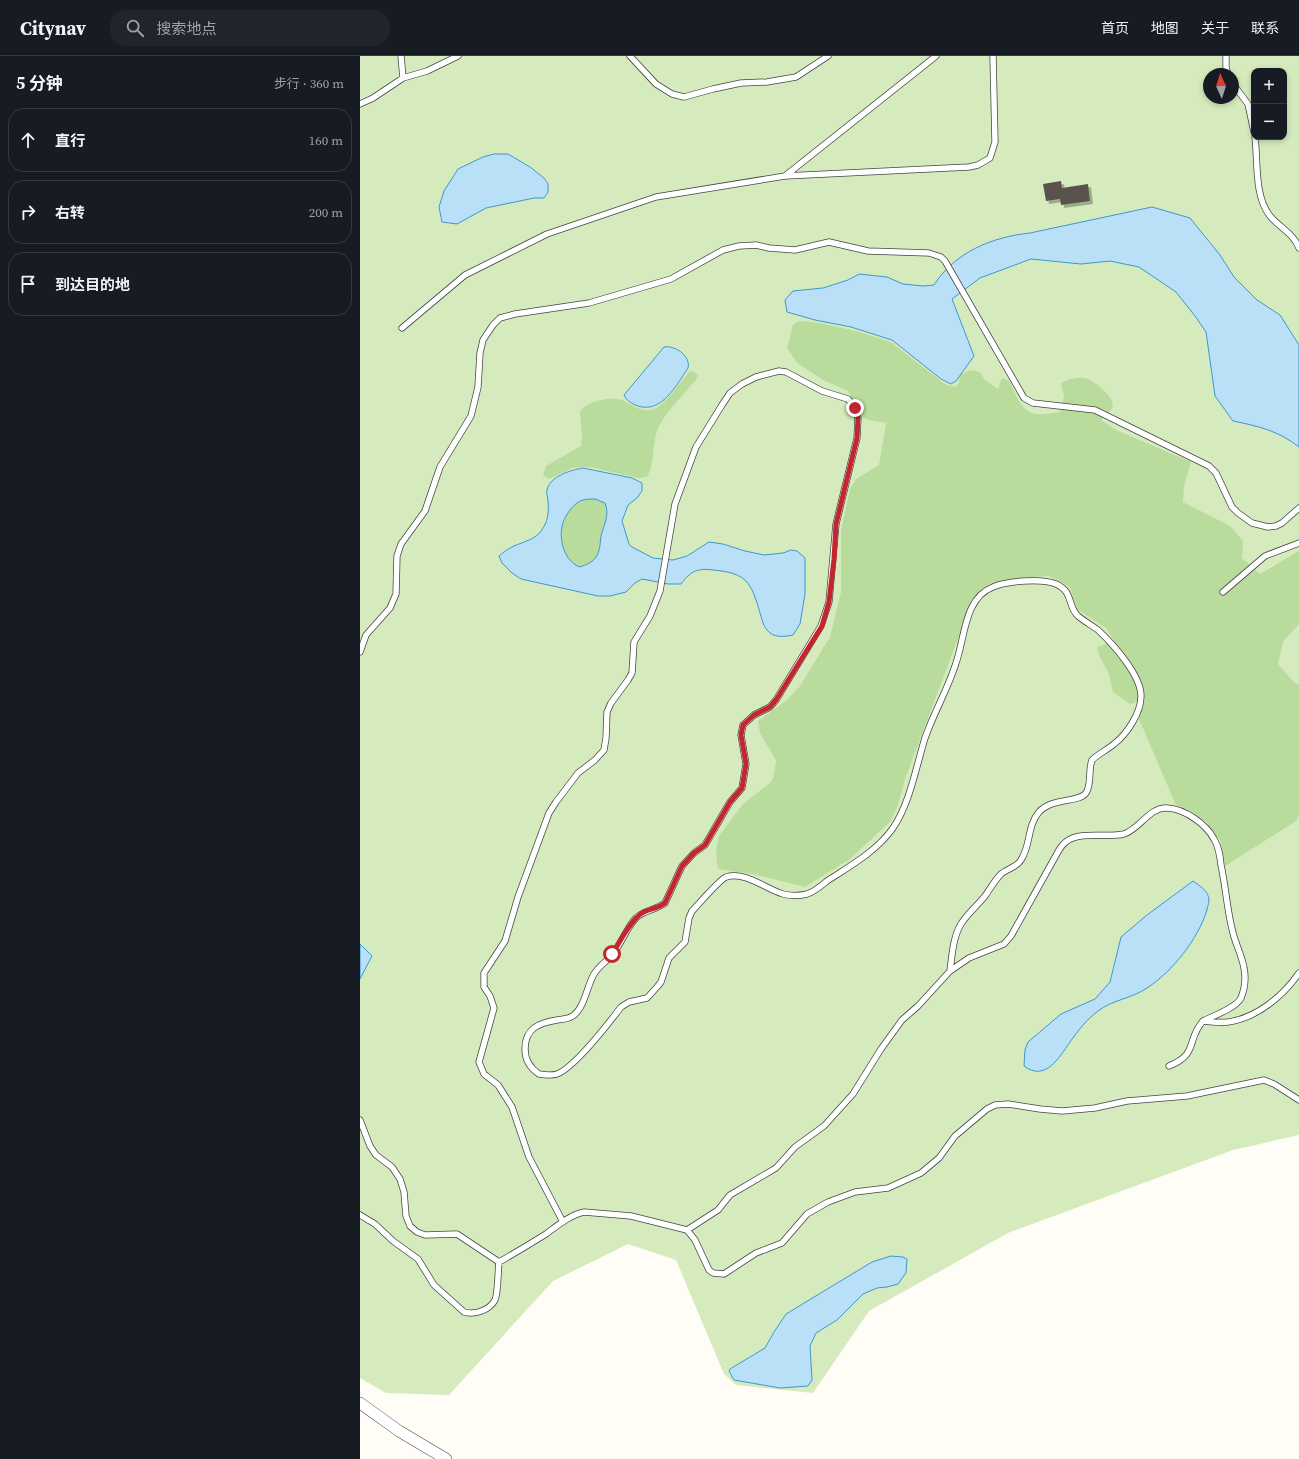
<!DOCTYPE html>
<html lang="zh">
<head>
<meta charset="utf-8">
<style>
  body { margin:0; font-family:"Source Serif 4","Noto Sans SC",serif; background:#20242c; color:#f1f3f6 }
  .controls { position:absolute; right:12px; top:12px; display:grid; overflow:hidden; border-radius:8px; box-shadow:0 2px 6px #0003 }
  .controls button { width:36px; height:36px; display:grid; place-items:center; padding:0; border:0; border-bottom:1px solid #363941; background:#171b24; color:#f1f3f6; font:20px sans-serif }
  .compass { position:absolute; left:843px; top:12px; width:36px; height:36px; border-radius:50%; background:#171b24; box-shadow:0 2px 6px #0003; rotate:356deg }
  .stop { position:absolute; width:12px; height:12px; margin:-9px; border:3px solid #c4262e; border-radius:50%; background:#fff }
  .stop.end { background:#c4262e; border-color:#fff; box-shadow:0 1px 4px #0008 }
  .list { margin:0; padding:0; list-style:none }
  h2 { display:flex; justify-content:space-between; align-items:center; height:52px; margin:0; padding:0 16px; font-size:17px }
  h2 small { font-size:13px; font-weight:400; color:#9ea1a6 }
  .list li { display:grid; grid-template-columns:26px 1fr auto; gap:12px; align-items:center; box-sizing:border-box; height:64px; margin:0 8px 8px; padding:0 8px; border:1px solid #363941; border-radius:16px }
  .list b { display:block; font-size:15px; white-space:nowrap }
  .list em { font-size:13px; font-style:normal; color:#9ea1a6 }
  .icon { flex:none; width:22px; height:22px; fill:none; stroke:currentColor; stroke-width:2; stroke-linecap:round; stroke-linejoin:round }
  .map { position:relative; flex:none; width:939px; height:1403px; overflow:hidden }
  header { display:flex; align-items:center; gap:24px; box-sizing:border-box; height:56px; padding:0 20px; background:#171b24; border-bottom:1px solid #363941 }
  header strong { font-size:19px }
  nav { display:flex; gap:22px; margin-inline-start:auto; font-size:14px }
  .search { width:280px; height:36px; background:#20242c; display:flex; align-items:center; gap:10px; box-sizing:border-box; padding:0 14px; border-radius:16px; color:#9ea1a6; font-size:15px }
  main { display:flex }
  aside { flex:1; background:#171b24 }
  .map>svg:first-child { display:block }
</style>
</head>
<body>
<header>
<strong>Citynav</strong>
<div class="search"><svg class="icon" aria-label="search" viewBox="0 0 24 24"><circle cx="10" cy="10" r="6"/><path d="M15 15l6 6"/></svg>搜索地点</div>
<nav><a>首页</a><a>地图</a><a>关于</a><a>联系</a></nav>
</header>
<main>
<aside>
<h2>5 分钟<small>步行 · 360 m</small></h2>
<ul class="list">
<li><svg class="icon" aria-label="ahead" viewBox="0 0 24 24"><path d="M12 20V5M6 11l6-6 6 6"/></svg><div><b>直行</b></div><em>160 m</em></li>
<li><svg class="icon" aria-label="right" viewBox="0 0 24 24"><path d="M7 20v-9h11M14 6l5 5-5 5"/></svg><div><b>右转</b></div><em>200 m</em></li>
<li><svg class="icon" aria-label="arrive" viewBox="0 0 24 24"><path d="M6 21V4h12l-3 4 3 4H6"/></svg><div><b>到达目的地</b></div></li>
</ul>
</aside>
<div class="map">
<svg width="939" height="1403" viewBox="0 0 939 1403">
  <defs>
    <filter id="shadow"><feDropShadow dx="3" dy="3" stdDeviation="0" flood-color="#0004"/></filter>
  </defs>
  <rect width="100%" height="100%" fill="#fffdf5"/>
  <path fill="#d5ebbd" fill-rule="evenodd" d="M0,0H939V1079L873,1094L648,1177L509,1255L453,1337L376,1329L364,1318L316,1204L268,1188L193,1225L89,1339L26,1337L0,1322ZM894,15H924V81H894ZM849,18H873V42H849Z"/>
  <path fill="#b9dc9c" d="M439,265L460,267L500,276L531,286L586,329L595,331L599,327L600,319L610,314L620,316L625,324L638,333L642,322L649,325C663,354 665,363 700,356L704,341L701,327C709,323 720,320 728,323C737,327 757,343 752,353C750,357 743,361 741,364L756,374L831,406L824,430L823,446L870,470L883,485L882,502L900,518L939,495V568L923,586L918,608L934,626L939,629V759L936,765L865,810L861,786L846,766L828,754L816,749L779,663L785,644L770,648L753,636L749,618L740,601L737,591L754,585L746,572L717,553L710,531L689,520L660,522L629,528L613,543L545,723L538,749L530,766L490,803L445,831L393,818L358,813L356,796L359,780L383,748L411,726L414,719L416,704L400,677L398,665L427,644L440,630L470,581L481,536V475L490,433L496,423L519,409L526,367L509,364L500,360L488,335L465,325L437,307L427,292L433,269Z
    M332,315L338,319L337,322C327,336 302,359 297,375C292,389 295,407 287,421L278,422L230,411H220L212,412L189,423L183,419L186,410L221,390L222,382L220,356C225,345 251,340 262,344C271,348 280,356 291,354C304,351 319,328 328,317Z
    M235,443L245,447C250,459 244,468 241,480C240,487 240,495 236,501C233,506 226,509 220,511C205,506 199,485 202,471C203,463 210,452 217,447C222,443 228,443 235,443Z"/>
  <path fill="#b9e0f7" stroke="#3f96cf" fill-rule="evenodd" d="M134,98H148L170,111L184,122L188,128V136L184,142H174L126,152L97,168L82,166L79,151L84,135L98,113L123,101Z
    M792,151L830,162L860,199L874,221L897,244L920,259L939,289V391C919,375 898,370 873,365L855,340L846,276L835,260L816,236L779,211L750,205L721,208L671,203L620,222L592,243L614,300L596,325L591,328L581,323L532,284L491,271L455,264L427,256L425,244L433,235L463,232L488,224L499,218L527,221L543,228L563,230L574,229C595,196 632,181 670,177Z
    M304,291C315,289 331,300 328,312C317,328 302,358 278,350C272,348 267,345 264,339Z
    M223,412L272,422L282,427V435L277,442L268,449L262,465L269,488L272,491L293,502L313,504L327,500L349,486L363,488L385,495L404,499L423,497L431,494L437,495L445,502V538L440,568L433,579C424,581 413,582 407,574C403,570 402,563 400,557C391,526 387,517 353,514C337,512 331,515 321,528H308L282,523L275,527L266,536L250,540H238L161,523L152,517L142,507L139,500C144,496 149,492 154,490C163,486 176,483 181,475C188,466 189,456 188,446C188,442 186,437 187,434C190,420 211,414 223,412ZM235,443L245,447C250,459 244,468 241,480C240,488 240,495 236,501C233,506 226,509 220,511C205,506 199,485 202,471C203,463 210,452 217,447C222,443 228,443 235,443Z
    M833,825C840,830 849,835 849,845C849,848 847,851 847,854C838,883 813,915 787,932C773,942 752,944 738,955C727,963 717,976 710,986C699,1002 685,1026 664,1010L665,994L668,986L701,958L735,943L750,926L761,881L787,859Z
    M0,888L12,900L0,923Z
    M531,1200L543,1201L547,1203L546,1217L538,1228L527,1231L517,1232L503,1238L477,1264L456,1277L450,1290L452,1324L448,1330L420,1332L374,1324L369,1315L370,1313L405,1292L414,1276L426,1258L512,1206Z"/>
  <path fill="#5a524d" filter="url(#shadow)" d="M701,125L702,132L728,128L730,145L701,149L700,143L686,145L683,128Z"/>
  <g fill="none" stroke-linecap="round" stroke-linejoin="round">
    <g stroke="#444" stroke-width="7">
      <path id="lane" d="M270,0L296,28L312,38L324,41L353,33L381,27L407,26L436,21L468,0
        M866,0V12L868,18
        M43,22L67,15L98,0
        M873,28L888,48L894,76
        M0,48L13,42L43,22L41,0
        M895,81C898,105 894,140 910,160C919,171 934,178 939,192
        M425,120L576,0
        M42,272L105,219L187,178L296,141L425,120L609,111L618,109L630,102L635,86L633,0
        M863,536L905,500L939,487
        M0,596L6,579L30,552L36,538L37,500L41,488L65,455L80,411L111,360L118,331L120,297L123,284L133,269L140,262L155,258L229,247L311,223L363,194L379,190L396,189L409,192L435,194L469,186L508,195L569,197L581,201L585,205L664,342L673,347L735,354L849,410L856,417L872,451L878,457L892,467L908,471L916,470L922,467L939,452
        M809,1010C839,998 826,984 843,965C851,966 859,967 868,966C897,962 923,940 939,917
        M0,1064L10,1090L16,1099L32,1111L40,1123L44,1136L46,1160L50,1170L57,1176L65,1179L97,1178L139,1206
        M0,1159L15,1168L33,1185L58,1203L74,1229L104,1256C114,1259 129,1255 135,1244C138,1238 138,1214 139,1206C155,1197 170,1188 186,1178C197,1170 210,1159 224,1156L271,1160L327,1174L335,1184L349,1214L353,1217L364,1218L396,1197L422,1187L447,1158L468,1146L495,1136L528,1132L561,1117L579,1102L595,1080L627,1053L635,1049L648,1048L680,1053L702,1055L735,1052L767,1045L827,1040L904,1024L914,1028L939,1044
        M203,1166L169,1101L152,1051L138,1029L124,1018L119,1006L134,952L130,940L124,931V917L145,885L158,841L189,757L196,746L218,717L235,704L244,694L246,682L247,656L251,647L268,624L272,617L274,586L290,560L300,535L315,448L336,391L362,349L370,337L382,328L396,321L419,315L426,316L462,335L488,343L495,352L498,362L497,382L476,468L469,546L461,570L416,644L410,651L394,659L383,669L381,679L386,708L382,732L370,746L345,789L334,797L322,810L305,847C296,854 284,854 276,862C267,871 261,888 253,898C247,905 239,910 234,918C227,930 225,950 214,959C210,963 203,963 197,964C179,967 165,972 165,993C165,1004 170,1012 179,1018C185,1019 191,1020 197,1018C214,1012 249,967 261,951L269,946L287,942L297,931L301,926L309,902L325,886L329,862L332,855C338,849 359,824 366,821C386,815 405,833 423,838C430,840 439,840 447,838C454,836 461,830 467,825C490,810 517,795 533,772C550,747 556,711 565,682C574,656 588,633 596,607C605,582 604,542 633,531C647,525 682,522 696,528C714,536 707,550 718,560C724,565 731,569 738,574C753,588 781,619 781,640C781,657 767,678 754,688C747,694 738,698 732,704C728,714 732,728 726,737C719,747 693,741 679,756C667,770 671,789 661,804C657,811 647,813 641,818C635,824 630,833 625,840C617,850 607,858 601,868C593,881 592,900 590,915
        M327,1174L358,1154L370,1139L416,1112L435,1091L464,1070L493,1038L521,993L542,964L558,950L590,915L609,902L644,888L651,880L699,794C701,791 704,787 707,785C721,775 748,782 764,778C780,773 789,751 807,752C825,753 846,768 854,783C859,791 860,800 861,809C866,832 867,855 873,877C876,889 882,900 884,912C886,922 885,932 881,942C876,952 853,960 843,965"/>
    </g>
    <g stroke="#444" stroke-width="12">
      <path id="street" d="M0,1347L39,1375L86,1403"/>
    </g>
    <use href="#lane" stroke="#fff" stroke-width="5.5"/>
    <use href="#street" stroke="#fff" stroke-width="11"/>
  </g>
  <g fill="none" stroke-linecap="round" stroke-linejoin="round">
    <path stroke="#c4262e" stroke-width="5" d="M252,898C260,886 270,865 282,857C289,853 299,852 305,847L322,810L334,797L345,789L370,746L382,732L386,708L381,679L383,669L394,659L410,651L416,644L462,570L469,546L474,503L476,468L497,382L498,362L495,352"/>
  </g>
</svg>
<div class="controls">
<button>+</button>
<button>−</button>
</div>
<svg class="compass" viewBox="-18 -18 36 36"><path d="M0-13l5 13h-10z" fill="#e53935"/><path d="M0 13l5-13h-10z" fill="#9ea1a6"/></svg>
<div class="stop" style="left:252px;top:898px"></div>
<div class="stop end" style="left:495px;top:352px"></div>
</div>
</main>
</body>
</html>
